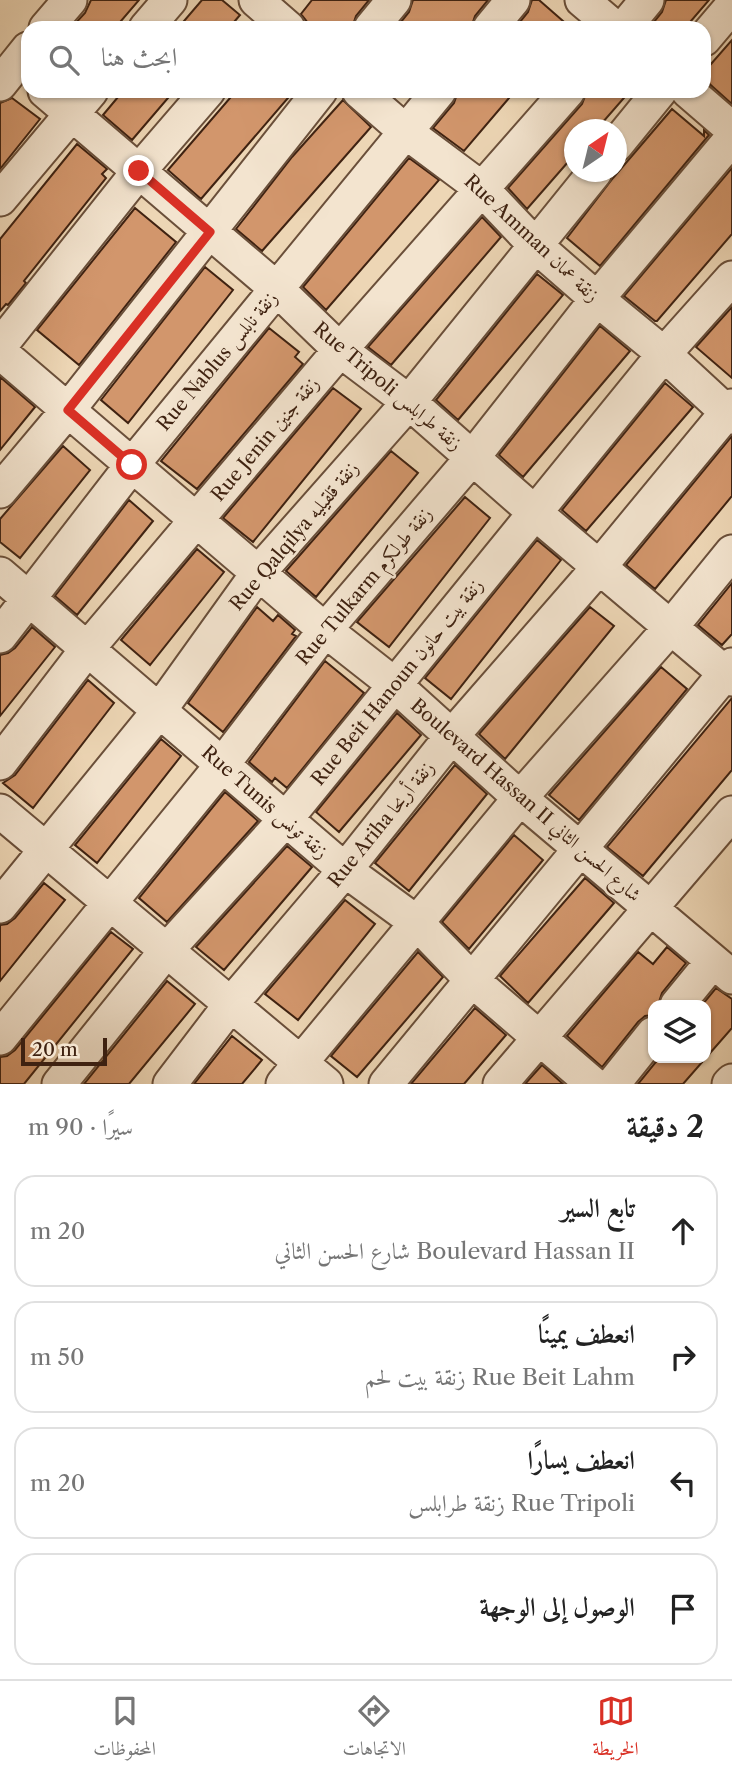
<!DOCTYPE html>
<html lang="ar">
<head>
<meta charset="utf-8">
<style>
  body { margin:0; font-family:"Libre Caslon Text",Amiri,serif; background:#f6f6f6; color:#222; direction:rtl }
  .controls { position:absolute; right:21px; bottom:21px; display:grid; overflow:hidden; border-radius:14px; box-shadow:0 2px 5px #0004 }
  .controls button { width:63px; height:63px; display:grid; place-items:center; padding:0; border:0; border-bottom:2px solid #e0e0e0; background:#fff; color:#222; font:35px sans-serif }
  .compass { position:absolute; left:564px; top:119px; width:63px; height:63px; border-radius:50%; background:#fff; box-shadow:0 2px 5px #0004; rotate:35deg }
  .scale { position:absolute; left:21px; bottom:18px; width:86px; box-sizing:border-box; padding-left:7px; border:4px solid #3f2211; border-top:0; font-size:19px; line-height:24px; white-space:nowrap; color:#3f2211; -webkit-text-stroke:5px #f3e4cf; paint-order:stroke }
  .stop { position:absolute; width:21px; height:21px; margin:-16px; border:5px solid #d93025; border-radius:50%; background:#fff }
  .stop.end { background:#d93025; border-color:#fff; box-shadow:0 2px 7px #0008 }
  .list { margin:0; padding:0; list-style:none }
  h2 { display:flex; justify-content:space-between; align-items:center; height:91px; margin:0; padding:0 28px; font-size:30px }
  h2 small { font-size:23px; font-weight:400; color:#767676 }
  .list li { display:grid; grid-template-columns:46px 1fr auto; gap:21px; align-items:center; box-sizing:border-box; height:112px; margin:0 14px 14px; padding:0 14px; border:2px solid #e0e0e0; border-radius:21px }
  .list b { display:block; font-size:26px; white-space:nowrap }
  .list p { margin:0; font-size:23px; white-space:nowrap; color:#767676 }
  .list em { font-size:23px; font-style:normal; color:#767676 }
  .icon { flex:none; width:38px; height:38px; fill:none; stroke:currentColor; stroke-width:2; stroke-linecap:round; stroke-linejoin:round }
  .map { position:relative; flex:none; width:732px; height:1084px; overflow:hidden; direction:ltr }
  .search { position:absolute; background:#fff; box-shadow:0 2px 5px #0004; left:21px; right:21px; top:21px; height:77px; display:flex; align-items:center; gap:18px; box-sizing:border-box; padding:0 24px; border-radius:21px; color:#767676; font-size:26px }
  .sheet { height:595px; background:#fff }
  nav { display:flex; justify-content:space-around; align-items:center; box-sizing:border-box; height:98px; border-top:2px solid #e0e0e0; background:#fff; font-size:19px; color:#767676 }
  nav a { display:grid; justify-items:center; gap:4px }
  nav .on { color:#d93025 }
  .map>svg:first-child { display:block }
</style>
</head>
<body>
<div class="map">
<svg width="732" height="1084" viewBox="0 0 732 1084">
  <rect width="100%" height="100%" fill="#edd6b5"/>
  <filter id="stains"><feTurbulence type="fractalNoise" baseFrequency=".00286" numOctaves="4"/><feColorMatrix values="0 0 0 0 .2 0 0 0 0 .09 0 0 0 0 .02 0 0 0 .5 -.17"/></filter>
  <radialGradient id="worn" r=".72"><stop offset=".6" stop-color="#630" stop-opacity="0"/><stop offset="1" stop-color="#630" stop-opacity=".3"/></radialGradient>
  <path fill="#d2966c" stroke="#3f2211" stroke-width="2" d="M91,0H139L115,28H71L85,13Z
    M202,0H222L240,15L229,28H178Z
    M312,0H369L356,16L352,28H312L301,14Z
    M413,0H488L475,16L471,28H396L409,12Z
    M532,0H539L571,28H515L528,12Z
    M666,0H709L685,28H649L662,12Z
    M732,40V104L704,79V72Z
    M123,91H174L132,140L103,115Z
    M236,91H294L201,199L168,170Z
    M458,91H515L464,151L433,128L454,103Z
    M587,91H630L596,130H575V154L527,209L508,188L582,104Z
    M12,98L40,119L0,169V103Z
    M343,100L371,127L262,251L236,229L292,157Z
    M672,109L704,136V130L709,135L600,266L567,238L613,178Z
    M77,144L107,169L102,174L106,178L24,281L26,283L8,305L6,304L0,311V239Z
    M409,158L439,180L326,310L303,287Z
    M732,168V234L657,321H655L624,296Z
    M135,208L176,242L79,365L37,330Z
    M482,217L501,237L391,365L368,347Z
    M205,267L233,290L128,423L101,400Z
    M537,274L563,295L458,420L436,400Z
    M732,307V378L696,347Z
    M600,326L630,351L523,477L499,455Z
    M269,328L299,352L295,357L303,364L197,489L161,461Z
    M0,377L35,407L0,450Z
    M665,383L693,407L586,531L562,510Z
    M333,388L361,409L253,542L223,518Z
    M732,436V496L655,589L626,565Z
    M63,446L90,470L20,558L0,542V519Z
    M391,451L418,473L316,597L286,571Z
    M465,497L490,518L389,647L357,622Z
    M129,500L153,521L77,615L55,596Z
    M537,540L561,560L451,699L425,678Z
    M197,549L224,572L150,665L121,640Z
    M732,583V634L722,645L698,625Z
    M257,607L273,621L278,615L295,630L292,634L296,636L223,732L188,703Z
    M590,607L614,626L505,759L479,734Z
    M32,627L55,647L0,716V655L8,653L15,648Z
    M325,661L364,693L287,788L275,778L272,782L249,762Z
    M661,667L687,689L579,820L549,795Z
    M88,680L114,703L33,808L3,783L15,775Z
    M732,698V770L643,876L607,847Z
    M397,713L421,735L339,832L316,812Z
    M161,739L181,756L97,863L75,845Z
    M455,765L487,794L409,891L375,863Z
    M225,792L258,821L167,922L139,898Z
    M514,835L543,860L469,949L442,922Z
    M287,846L312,867L224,970L196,947Z
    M585,878L614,903L528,1003L500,976Z
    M44,883L65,900L0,981V925L7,924L15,918Z
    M345,900L375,924L298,1020L265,994Z
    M111,932L133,949L24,1084H0V1057L7,1056L15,1050Z
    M667,947L686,963L662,993L658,1005H653V1015L645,1016L638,1022L602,1067L567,1036L638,952L653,964Z
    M418,952L443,977L357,1077L331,1056Z
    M167,981L195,1004L129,1084H84Z
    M716,988L732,999V1028L683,1084H638L659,1058H706V1005H702Z
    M475,1008L506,1035L464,1084H411Z
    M232,1036L262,1060L242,1084H194Z
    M542,1065L563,1084H525Z"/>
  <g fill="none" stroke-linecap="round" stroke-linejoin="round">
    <g stroke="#6a4f3a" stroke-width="37">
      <path id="minor" d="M256,0L288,28
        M582,0L615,28
        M46,28L70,0
        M146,28L170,0
        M371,28L394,0
        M490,28L513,0
        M624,28L647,0
        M704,39L732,6
        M0,84L28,49
        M45,91L277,289L340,350L409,402L534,512L732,679
        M359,91L406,132L481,188L535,245L597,299L664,354L732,417
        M688,91L732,129
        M616,145L660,91
        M0,199L91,91
        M0,346L139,171L208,91
        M0,352L325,630L395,685L520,798L732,977
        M0,491L68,410L320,91
        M0,574L345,870L416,922L472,980L593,1084
        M0,636L132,465L439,91
        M0,763L88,648L340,350L568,91
        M0,811L326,1084
        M0,906L159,711L258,573L409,402L595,172
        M677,1005L713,961
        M0,1038L222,765L325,630L473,457L597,299L732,138
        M59,1084L166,951L285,820L664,354L732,278
        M170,1084L231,1004L345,870L451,737L600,566L732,406
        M283,1084L520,798L671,627L732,552
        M386,1084L732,665
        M500,1084L732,813
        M613,1084L653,1034
        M729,1084L732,1081"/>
    </g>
    <use href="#minor" stroke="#f3e4cf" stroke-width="33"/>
  </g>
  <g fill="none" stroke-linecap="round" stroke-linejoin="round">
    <path stroke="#d93025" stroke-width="9" d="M132,465L68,410L210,232L139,171"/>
  </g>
  <g text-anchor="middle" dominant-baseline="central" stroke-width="5" stroke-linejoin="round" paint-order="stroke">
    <g font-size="19" fill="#3f2211" stroke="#f3e4cf">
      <text transform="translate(532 238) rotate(43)">Rue Amman زنقة عمان</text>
      <text transform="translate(217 361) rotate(-50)">Rue Nablus زنقة نابلس</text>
      <text transform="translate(388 386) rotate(40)">Rue Tripoli زنقة طرابلس</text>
      <text transform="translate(265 439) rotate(-50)">Rue Jenin زنقة جنين</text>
      <text transform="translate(294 536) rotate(-50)">Rue Qalqilya زنقة قلقيليه</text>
      <text transform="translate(364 586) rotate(-50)">Rue Tulkarm زنقة طولكرم</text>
      <text transform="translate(397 682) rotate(-51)">Rue Beit Hanoun زنقة بيت حانون</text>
      <text transform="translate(526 800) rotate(41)">Boulevard Hassan II شارع الحسن الثاني</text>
      <text transform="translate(265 802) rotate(41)">Rue Tunis زنقة تونس</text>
      <text transform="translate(381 824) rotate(-51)">Rue Ariha زنقة أريحا</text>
    </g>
  </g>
  <rect width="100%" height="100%" filter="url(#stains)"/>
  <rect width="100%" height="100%" fill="url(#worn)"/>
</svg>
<div class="controls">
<button><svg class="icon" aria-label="layers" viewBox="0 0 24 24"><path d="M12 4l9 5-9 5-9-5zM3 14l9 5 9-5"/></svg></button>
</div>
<svg class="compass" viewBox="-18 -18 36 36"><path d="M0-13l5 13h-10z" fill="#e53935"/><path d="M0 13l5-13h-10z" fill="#767676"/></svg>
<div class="scale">20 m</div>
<div class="stop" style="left:132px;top:465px"></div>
<div class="stop end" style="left:139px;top:171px"></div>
<div class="search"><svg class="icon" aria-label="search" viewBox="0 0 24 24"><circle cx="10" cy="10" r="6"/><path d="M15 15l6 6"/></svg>ابحث هنا</div>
</div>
<section class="sheet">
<h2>2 دقيقة<small>سيرًا · 90 m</small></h2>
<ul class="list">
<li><svg class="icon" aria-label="ahead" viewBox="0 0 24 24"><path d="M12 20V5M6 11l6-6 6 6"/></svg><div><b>تابع السير</b><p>Boulevard Hassan II شارع الحسن الثاني</p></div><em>20 m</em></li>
<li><svg class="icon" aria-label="right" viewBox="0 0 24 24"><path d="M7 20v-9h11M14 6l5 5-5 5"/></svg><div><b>انعطف يمينًا</b><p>Rue Beit Lahm زنقة بيت لحم</p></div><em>50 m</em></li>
<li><svg class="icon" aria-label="left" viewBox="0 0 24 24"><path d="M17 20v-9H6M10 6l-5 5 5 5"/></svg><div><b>انعطف يسارًا</b><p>Rue Tripoli زنقة طرابلس</p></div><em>20 m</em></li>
<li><svg class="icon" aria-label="arrive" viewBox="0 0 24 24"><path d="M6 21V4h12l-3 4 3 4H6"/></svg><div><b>الوصول إلى الوجهة</b></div></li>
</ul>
</section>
<nav>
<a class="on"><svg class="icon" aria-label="map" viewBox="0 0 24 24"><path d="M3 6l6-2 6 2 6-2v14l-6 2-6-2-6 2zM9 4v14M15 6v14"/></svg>الخريطة</a>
<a><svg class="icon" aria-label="directions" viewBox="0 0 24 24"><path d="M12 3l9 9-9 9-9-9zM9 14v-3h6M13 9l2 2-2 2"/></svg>الاتجاهات</a>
<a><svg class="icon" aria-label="saved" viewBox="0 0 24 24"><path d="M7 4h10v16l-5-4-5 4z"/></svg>المحفوظات</a>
</nav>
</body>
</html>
